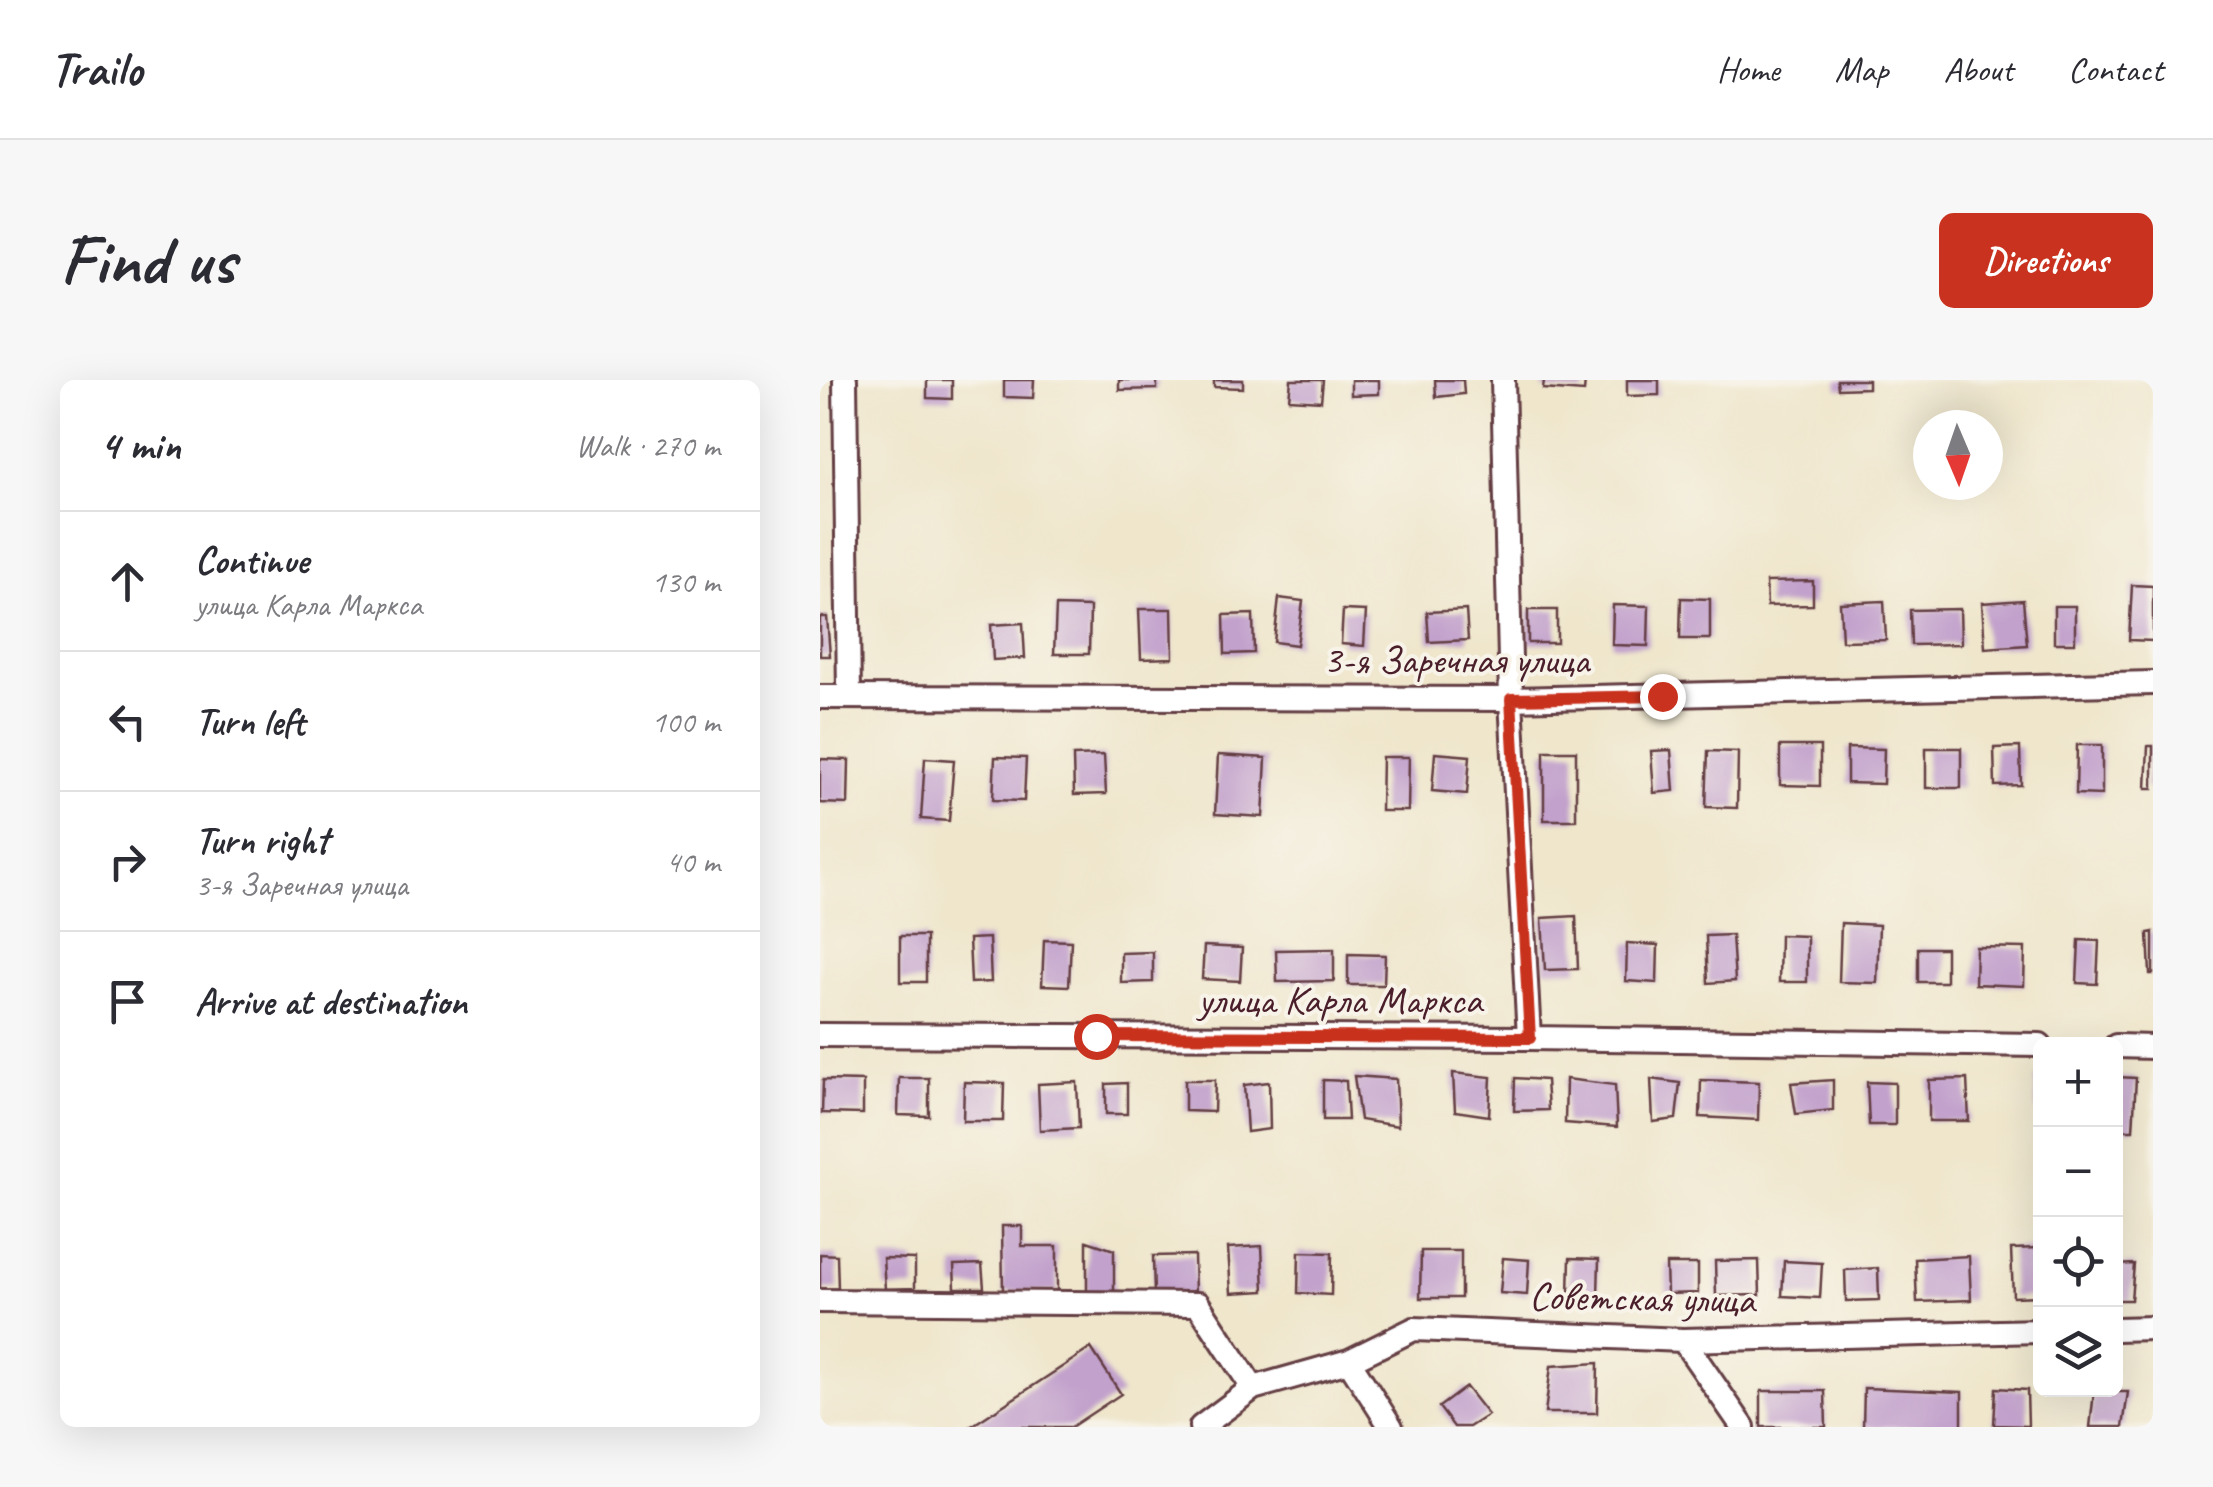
<!DOCTYPE html>
<html lang="en">
<head>
<meta charset="utf-8">
<style>
  body { margin:0; font-family:Caveat,sans-serif; background:#f7f7f7; color:#2b2b33 }
  .controls { position:absolute; right:30px; bottom:30px; display:grid; overflow:hidden; border-radius:15px; box-shadow:0 10px 40px #0002 }
  .controls button { width:90px; height:90px; display:grid; place-items:center; padding:0; border:0; border-bottom:2px solid #e1e1e2; background:#fff; color:#2b2b33; font:50px sans-serif }
  .compass { position:absolute; left:1093px; top:30px; width:90px; height:90px; border-radius:50%; background:#fff; box-shadow:0 10px 40px #0002; rotate:178deg }
  .stop { position:absolute; width:30px; height:30px; margin:-22px; border:8px solid #c8321e; border-radius:50%; background:#fff }
  .stop.end { background:#c8321e; border-color:#fff; box-shadow:0 2px 10px #0008 }
  .list { margin:0; padding:0; list-style:none }
  h2 { display:flex; justify-content:space-between; align-items:center; height:130px; margin:0; padding:0 40px; font-size:42px }
  h2 small { font-size:32px; font-weight:400; color:#7c7c81 }
  .list li { display:grid; grid-template-columns:65px 1fr auto; gap:30px; align-items:center; box-sizing:border-box; height:140px; padding:0 40px; border-top:2px solid #e1e1e2 }
  .list b { display:block; font-size:38px; white-space:nowrap }
  .list p { margin:0; font-size:32px; white-space:nowrap; color:#7c7c81 }
  .list em { font-size:32px; font-style:normal; color:#7c7c81 }
  .icon { flex:none; width:55px; height:55px; fill:none; stroke:currentColor; stroke-width:2; stroke-linecap:round; stroke-linejoin:round }
  .map { position:relative; flex:none; width:1333px; height:1047px; overflow:hidden; border-radius:15px }
  header { display:flex; align-items:center; gap:60px; box-sizing:border-box; height:140px; padding:0 50px; background:#fff; border-bottom:2px solid #e1e1e2 }
  header strong { font-size:48px }
  nav { display:flex; gap:55px; margin-inline-start:auto; font-size:35px }
  .intro { display:flex; align-items:center; justify-content:space-between; box-sizing:border-box; height:240px; padding:0 60px }
  h1 { margin:0; font-size:70px }
  .button { padding:25px 45px; border-radius:15px; background:#c8321e; color:#fff; font-size:35px; font-weight:700 }
  main { display:flex; gap:60px; padding:0 60px }
  aside { flex:1; background:#fff; border-radius:15px; box-shadow:0 10px 40px #0002 }
  .map>svg:first-child { display:block }
</style>
</head>
<body>
<header>
<strong>Trailo</strong>
<nav><a>Home</a><a>Map</a><a>About</a><a>Contact</a></nav>
</header>
<div class="intro"><h1>Find us</h1><a class="button">Directions</a></div>
<main>
<aside>
<h2>4 min<small>Walk · 270 m</small></h2>
<ul class="list">
<li><svg class="icon" aria-label="ahead" viewBox="0 0 24 24"><path d="M12 20V5M6 11l6-6 6 6"/></svg><div><b>Continue</b><p>улица Карла Маркса</p></div><em>130 m</em></li>
<li><svg class="icon" aria-label="left" viewBox="0 0 24 24"><path d="M17 20v-9H6M10 6l-5 5 5 5"/></svg><div><b>Turn left</b></div><em>100 m</em></li>
<li><svg class="icon" aria-label="right" viewBox="0 0 24 24"><path d="M7 20v-9h11M14 6l5 5-5 5"/></svg><div><b>Turn right</b><p>3-я Заречная улица</p></div><em>40 m</em></li>
<li><svg class="icon" aria-label="arrive" viewBox="0 0 24 24"><path d="M6 21V4h12l-3 4 3 4H6"/></svg><div><b>Arrive at destination</b></div></li>
</ul>
</aside>
<div class="map">
<svg width="1333" height="1047" viewBox="0 0 1333 1047">
  <rect width="100%" height="100%" fill="#f7f3e8"/>
  <filter id="ink" filterUnits="userSpaceOnUse"><feTurbulence type="fractalNoise" baseFrequency=".01" numOctaves="2"/><feDisplacementMap in="SourceGraphic" scale="20" xChannelSelector="R" yChannelSelector="G"/><feConvolveMatrix kernelMatrix="1 2 1 2 8 2 1 2 1" color-interpolation-filters="sRGB"/></filter>
  <filter id="wash" filterUnits="userSpaceOnUse"><feTurbulence type="fractalNoise" baseFrequency=".0048" numOctaves="4" result="noise"/><feDisplacementMap in="SourceGraphic" scale="40" xChannelSelector="R" yChannelSelector="G"/><feGaussianBlur stdDeviation="2.25" result="paint"/><feColorMatrix in="noise" values="0 0 0 0 0 0 0 0 0 0 0 0 0 0 0 0 0 1.4 0 .05"/><feComposite in="paint" operator="in"/></filter>
  <g filter="url(#wash)">
    <rect width="100%" height="100%" fill="#efe6cc"/>
    <g id="blocks">
      <path fill="#c2a1cc" d="M107,0H132V19L107,18Z
        M184,0H214L213,18L184,17Z
        M299,0H337V9L299,10Z
        M394,0H423V8L394,7Z
        M471,0H503L501,21L469,19Z
        M531,0H559V14L531,15Z
        M615,0H643L644,14L616,17Z
        M724,0H765L764,12L723,9Z
        M807,0H839V15L807,16Z
        M1017,0H1048V8L1018,9Z
        M993,201V225L947,226L946,202Z
        M1312,205L1333,206V261L1309,260Z
        M459,218L483,221L477,265L454,262Z
        M861,218L890,219V259H860Z
        M1203,220L1207,265L1165,268L1162,223Z
        M1064,221L1066,260L1022,261L1020,223Z
        M793,225L829,226L828,266L792,265Z
        M236,226L270,227L269,274H234Z
        M1234,226H1255V263H1234Z
        M319,229H352L353,278L321,279Z
        M1140,229L1141,264L1091,265L1090,230Z
        M523,230L546,231L544,266L521,264Z
        M646,230L648,260L609,262L607,232Z
        M708,230H737V263H708Z
        M433,234L434,273L405,274L404,235Z
        M0,237H7L10,276H0Z
        M203,243L205,278L173,280L171,245Z
        M1257,365H1282V415L1256,414Z
        M960,366H1000V406L960,405Z
        M1328,366H1333V408H1326Z
        M1200,367L1201,405L1175,406L1174,368Z
        M1027,368L1064,369L1063,404L1027,403Z
        M1106,368H1141V408H1106Z
        M851,370L854,411L834,413L831,371Z
        M724,371H756V440H724Z
        M888,371L918,372L917,428L886,427Z
        M615,373L650,376L647,414L612,411Z
        M284,375L286,414L254,415L253,376Z
        M398,375L446,378L443,437L395,434Z
        M175,377L206,378L204,421L173,420Z
        M562,377H589L588,431H561Z
        M105,378L134,380L129,441L101,439Z
        M0,379L29,380L28,424L0,423Z
        M756,536L758,589L725,590L722,538Z
        M1021,543L1059,545L1057,603L1019,602Z
        M1333,552V594H1330L1328,553Z
        M912,555L915,601L888,603L886,556Z
        M960,555L987,556V602H959Z
        M80,556H106V602H80Z
        M169,558L171,602L151,603L149,559Z
        M224,560L251,561L249,606L222,605Z
        M1259,560L1279,561L1277,604L1257,603Z
        M807,563L838,565L837,603L806,601Z
        M384,566L422,568L420,601L382,599Z
        M1156,567L1205,568L1204,606L1155,604Z
        M1098,568H1126V602H1098Z
        M514,569V601L457,602L456,570Z
        M333,572V602L301,603V573Z
        M528,574L565,575L564,605H528Z
        M633,693L671,697L669,736L635,731Z
        M534,696L576,699L578,746L540,740Z
        M1220,697V730H1216L1215,698Z
        M1296,697L1316,698L1313,750H1296Z
        M79,698H109V736L78,735Z
        M695,698L726,700L728,730L694,731Z
        M746,699L795,705L797,747L745,743Z
        M831,699L860,703L856,739L833,742Z
        M1147,699L1149,741H1109V700Z
        M3,700L43,701V734L2,733Z
        M365,700H395L394,732L365,731Z
        M503,700L526,701L528,740H503Z
        M881,700L939,702L938,740L880,737Z
        M1013,700V730L976,734L971,703Z
        M144,702L184,703L183,741H143Z
        M257,702L259,748L220,750L218,704Z
        M449,702L450,749L427,752L424,705Z
        M1047,702L1075,703V745H1049Z
        M307,703V734H286V704Z
        M182,846H202V866H237V912H183Z
        M267,861L294,870V914L267,915Z
        M442,866L444,911L411,913L408,868Z
        M1219,868L1220,916L1193,917L1191,869Z
        M601,871H641V918H600Z
        M479,872L512,873L511,915L478,913Z
        M0,874L17,875L18,909H0Z
        M374,875L375,915L334,916L333,876Z
        M1149,876L1151,920L1097,922L1095,879Z
        M63,878L95,879V908L65,909Z
        M683,878L709,880L707,915L680,913Z
        M750,878L779,879L778,916L749,915Z
        M939,880L940,915L896,916L895,881Z
        M964,881L1002,883L1000,918L962,916Z
        M162,884L164,908H135L134,885Z
        M846,884H878V913L847,914Z
        M1314,884L1311,920H1296V885Z
        M1058,888L1059,920L1026,921L1025,890Z
        M271,968L301,1014L251,1047H150Z
        M778,983L777,1033H725L731,986Z
        M646,1007L668,1035L649,1047H634L619,1027Z
        M1044,1008L1142,1012V1047H1043Z
        M1176,1008L1207,1010L1208,1046L1174,1045Z
        M941,1011H1005L1006,1047H941Z
        M1274,1012H1308L1303,1047H1270Z"/>
    </g>
  </g>
  <g filter="url(#ink)">
    <use href="#blocks" fill-opacity="0" stroke="#633d43" stroke-width="2.5"/>
    <g fill="none" stroke-linecap="round" stroke-linejoin="round">
      <g stroke="#633d43" stroke-width="28">
        <path id="street" d="M25,0L29,315
          M683,0L691,319L709,658
          M0,317L691,319L1333,303
          M0,655L709,658L1220,665
          M1296,666L1333,667
          M0,921L378,924L433,1008
          M1296,949L1333,948
          M863,960L923,1047
          M529,981L571,1047
          M381,1047L433,1008L529,981L594,949L863,960L1220,951"/>
      </g>
      <use href="#street" stroke="#fff" stroke-width="22"/>
    </g>
  </g>
  <g fill="none" stroke-linecap="round" stroke-linejoin="round" filter="url(#ink)">
    <path stroke="#c8321e" stroke-width="12" d="M276,656L710,658L691,319L842,316"/>
  </g>
  <g text-anchor="middle" dominant-baseline="central" stroke-width="8" stroke-linejoin="round" paint-order="stroke">
    <g font-size="40" fill="#4a1f2b" stroke="#f7f3e8">
      <text x="636" y="280">3-я Заречная улица</text>
      <text x="520" y="620">улица Карла Маркса</text>
      <text transform="translate(822 918) rotate(1)">Советская улица</text>
    </g>
  </g>
</svg>
<div class="controls">
<button>+</button>
<button>−</button>
<button><svg class="icon" aria-label="locate" viewBox="0 0 24 24"><circle cx="12" cy="12" r="6"/><path d="M12 2v4M12 18v4M2 12h4M18 12h4"/></svg></button>
<button><svg class="icon" aria-label="layers" viewBox="0 0 24 24"><path d="M12 4l9 5-9 5-9-5zM3 14l9 5 9-5"/></svg></button>
</div>
<svg class="compass" viewBox="-18 -18 36 36"><path d="M0-13l5 13h-10z" fill="#e53935"/><path d="M0 13l5-13h-10z" fill="#7c7c81"/></svg>
<div class="stop" style="left:276px;top:656px"></div>
<div class="stop end" style="left:842px;top:316px"></div>
</div>
</main>
</body>
</html>
